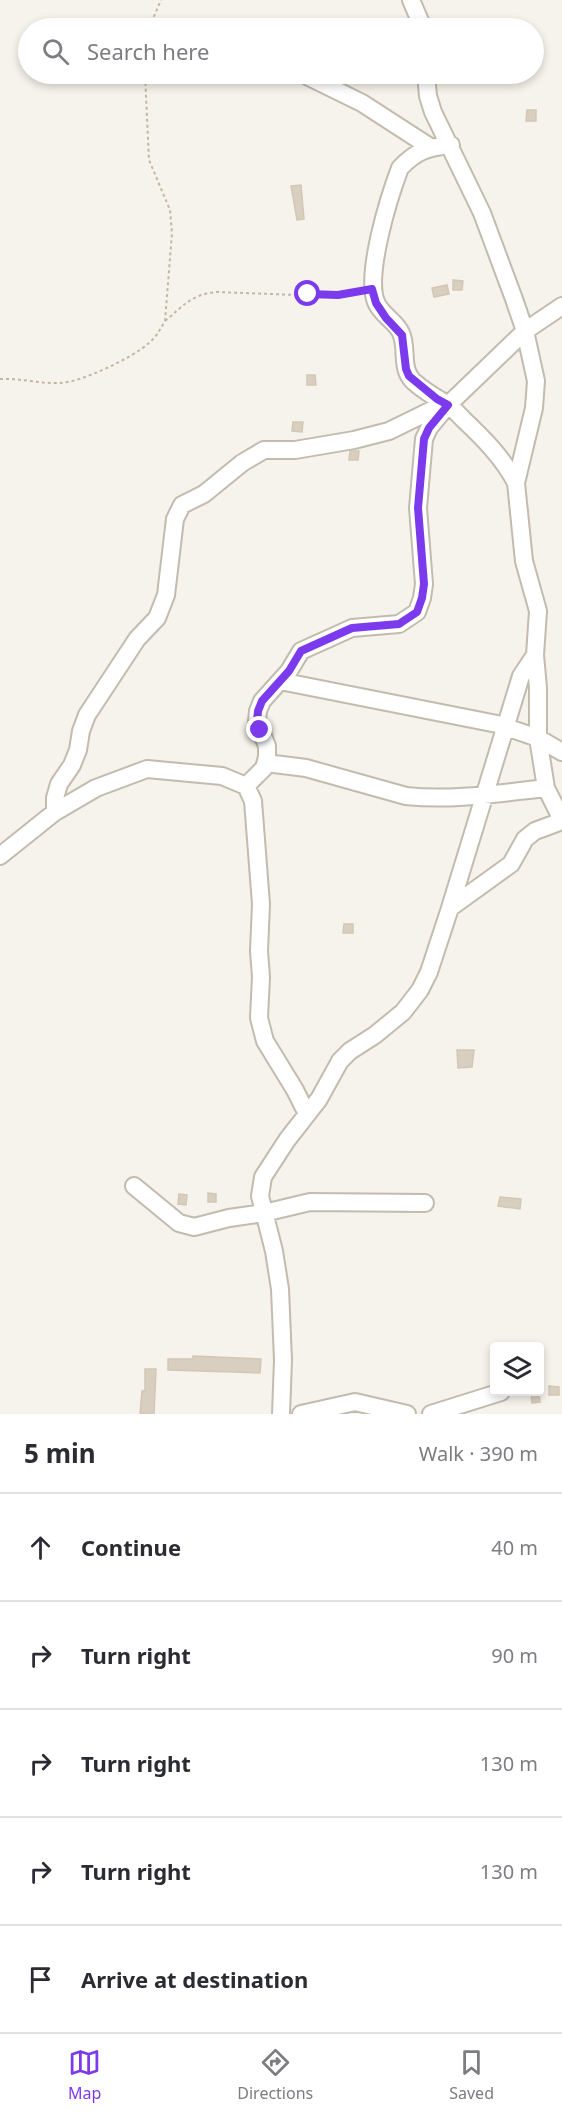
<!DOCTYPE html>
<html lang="en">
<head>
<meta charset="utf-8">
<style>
  body { margin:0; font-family:"Noto Sans",sans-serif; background:#f2f2f3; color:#2b2b33 }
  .controls { position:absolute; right:18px; bottom:18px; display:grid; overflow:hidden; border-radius:6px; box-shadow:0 3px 9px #0003 }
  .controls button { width:54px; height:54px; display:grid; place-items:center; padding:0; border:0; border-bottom:2px solid #e1e1e2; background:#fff; color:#2b2b33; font:30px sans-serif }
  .stop { position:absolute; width:18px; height:18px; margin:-14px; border:4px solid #7c3aed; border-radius:50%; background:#fff }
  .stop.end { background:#7c3aed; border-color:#fff; box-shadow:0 2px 6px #0008 }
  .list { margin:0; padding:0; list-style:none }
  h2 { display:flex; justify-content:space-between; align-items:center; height:78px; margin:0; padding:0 24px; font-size:26px }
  h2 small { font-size:20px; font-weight:400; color:#7c7c81 }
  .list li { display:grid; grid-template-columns:39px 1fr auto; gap:18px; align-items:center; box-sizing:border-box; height:108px; padding:0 24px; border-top:2px solid #e1e1e2 }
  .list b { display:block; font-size:22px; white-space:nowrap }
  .list em { font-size:20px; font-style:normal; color:#7c7c81 }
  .icon { flex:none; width:33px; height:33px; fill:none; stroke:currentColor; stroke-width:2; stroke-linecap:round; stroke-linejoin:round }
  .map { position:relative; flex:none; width:562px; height:1414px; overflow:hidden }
  .search { position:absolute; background:#fff; box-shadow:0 3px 9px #0003; left:18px; right:18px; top:18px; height:66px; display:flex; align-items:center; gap:15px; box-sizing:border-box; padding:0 21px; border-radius:33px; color:#7c7c81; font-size:22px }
  .sheet { height:618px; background:#fff }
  nav { display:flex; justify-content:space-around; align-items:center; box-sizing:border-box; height:84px; border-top:2px solid #e1e1e2; background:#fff; font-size:16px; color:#7c7c81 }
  nav a { display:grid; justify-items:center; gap:3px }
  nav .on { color:#7c3aed }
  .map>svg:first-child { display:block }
</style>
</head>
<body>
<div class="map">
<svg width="562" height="1414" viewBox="0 0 562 1414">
  <rect width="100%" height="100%" fill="#f6f3ec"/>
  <path fill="#d8cfc1" stroke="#d3c7b4" stroke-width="1.5" d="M527,110H536V121H526Z
    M301,185L304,219L297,220L291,186Z
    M453,280L463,281L462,290H453Z
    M447,285L449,294L434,297L432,288Z
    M307,375H315L316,385H307Z
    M293,422H303L302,432L292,431Z
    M350,451H359L358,460H349Z
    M344,924H353V933H343Z
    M457,1050H474L472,1067L458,1068Z
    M208,1193L216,1194V1202H208Z
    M179,1194L187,1195L186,1205L178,1204Z
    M500,1197L521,1199L520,1209L498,1206Z
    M193,1356L261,1359L260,1373L168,1370V1359H193Z
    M145,1369H156L154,1414H140L142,1391H145Z
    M549,1386L559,1387V1395H549Z
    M531,1392H539L540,1402L532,1403Z"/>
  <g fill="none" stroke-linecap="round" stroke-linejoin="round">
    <g stroke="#c2bbae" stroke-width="20">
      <path id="minor" d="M411,0L423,28
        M426,74L428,96L433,112L482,213L514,299L525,331L536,381L534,408L516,483L524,561L538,611L535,655L538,688V738L546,788L562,820
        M307,76L362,103L430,147
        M451,145C428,147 416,151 400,168C389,197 365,274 376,302C381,315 396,321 401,333C408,348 400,368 413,381C423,390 436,398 447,404C453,408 459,415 464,420C484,439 503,458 516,483
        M280,681L497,724L538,738L562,752
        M266,763L306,768L406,796C453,801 500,793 546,788
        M246,786L264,768L267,757V746L257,721L258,711L262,701L289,671L301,651L352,628L399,624L417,612L422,598L424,584L418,508L424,439L429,428L448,405L525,331L562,306
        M55,812V798L59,784L72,765L78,750L81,731L87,715L137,639L157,618L166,595L175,519L182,505L204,494L242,463L264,450H295L354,440L389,431L444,404
        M0,856L55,812L96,788L147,769L222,776L246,786L253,801L261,904L259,951L261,977L259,1018L265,1041L295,1090L307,1114
        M450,908L511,864L525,839L535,831L562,821
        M134,1186L179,1223L194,1227L229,1218L264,1213L310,1202L425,1203
        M281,1414L283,1360L280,1289L274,1251L260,1196L263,1177L287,1140L319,1099L340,1061L350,1051L375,1035L403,1012L420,990L429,972L450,908L521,676L535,655
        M301,1414L355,1402L407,1414
        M431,1414L501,1392"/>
    </g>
    <path stroke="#c4b79f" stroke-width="2" stroke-dasharray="3 3" stroke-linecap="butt" d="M149,28L161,0
      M165,321C183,306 192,294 217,292L325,296L359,291
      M0,379C20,378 40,384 60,383C82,382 132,358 149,343C156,337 160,330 165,321L172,233L170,210L149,160L145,74"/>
    <use href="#minor" stroke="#fff" stroke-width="16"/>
  </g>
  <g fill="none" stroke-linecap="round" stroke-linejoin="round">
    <path stroke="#7c3aed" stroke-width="8" d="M260,730L257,721L258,711L262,701L289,671L301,651L352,628L399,624L417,612L422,598L424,584L418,508L424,439L429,428L448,405L437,399L409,376L406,369L402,335L386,318L376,303L372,289L338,295L308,294"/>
  </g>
</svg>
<div class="controls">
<button><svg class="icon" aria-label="layers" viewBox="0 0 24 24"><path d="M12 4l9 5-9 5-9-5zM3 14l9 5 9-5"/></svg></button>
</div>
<div class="stop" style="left:308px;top:294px"></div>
<div class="stop end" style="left:260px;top:730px"></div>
<div class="search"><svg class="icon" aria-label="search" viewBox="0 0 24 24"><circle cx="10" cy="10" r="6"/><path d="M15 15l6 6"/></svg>Search here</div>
</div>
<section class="sheet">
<h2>5 min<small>Walk · 390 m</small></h2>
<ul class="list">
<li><svg class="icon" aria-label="ahead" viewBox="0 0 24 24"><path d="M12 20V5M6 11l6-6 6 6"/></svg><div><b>Continue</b></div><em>40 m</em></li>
<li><svg class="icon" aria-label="right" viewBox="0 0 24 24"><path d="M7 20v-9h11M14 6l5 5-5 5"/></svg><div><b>Turn right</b></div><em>90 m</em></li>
<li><svg class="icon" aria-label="right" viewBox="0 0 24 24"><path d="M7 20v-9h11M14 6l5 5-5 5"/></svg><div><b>Turn right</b></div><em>130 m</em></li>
<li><svg class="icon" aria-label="right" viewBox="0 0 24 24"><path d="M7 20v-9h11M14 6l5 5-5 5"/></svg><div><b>Turn right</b></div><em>130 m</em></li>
<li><svg class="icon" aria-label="arrive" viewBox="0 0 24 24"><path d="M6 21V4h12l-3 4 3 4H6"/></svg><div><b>Arrive at destination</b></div></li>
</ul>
</section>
<nav>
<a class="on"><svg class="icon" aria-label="map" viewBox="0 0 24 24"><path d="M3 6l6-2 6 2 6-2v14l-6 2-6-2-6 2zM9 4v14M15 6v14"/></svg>Map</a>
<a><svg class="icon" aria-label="directions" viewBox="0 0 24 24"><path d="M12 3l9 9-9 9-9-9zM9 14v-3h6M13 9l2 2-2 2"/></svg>Directions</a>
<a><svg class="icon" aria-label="saved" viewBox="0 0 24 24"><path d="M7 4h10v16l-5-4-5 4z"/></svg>Saved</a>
</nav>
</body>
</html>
